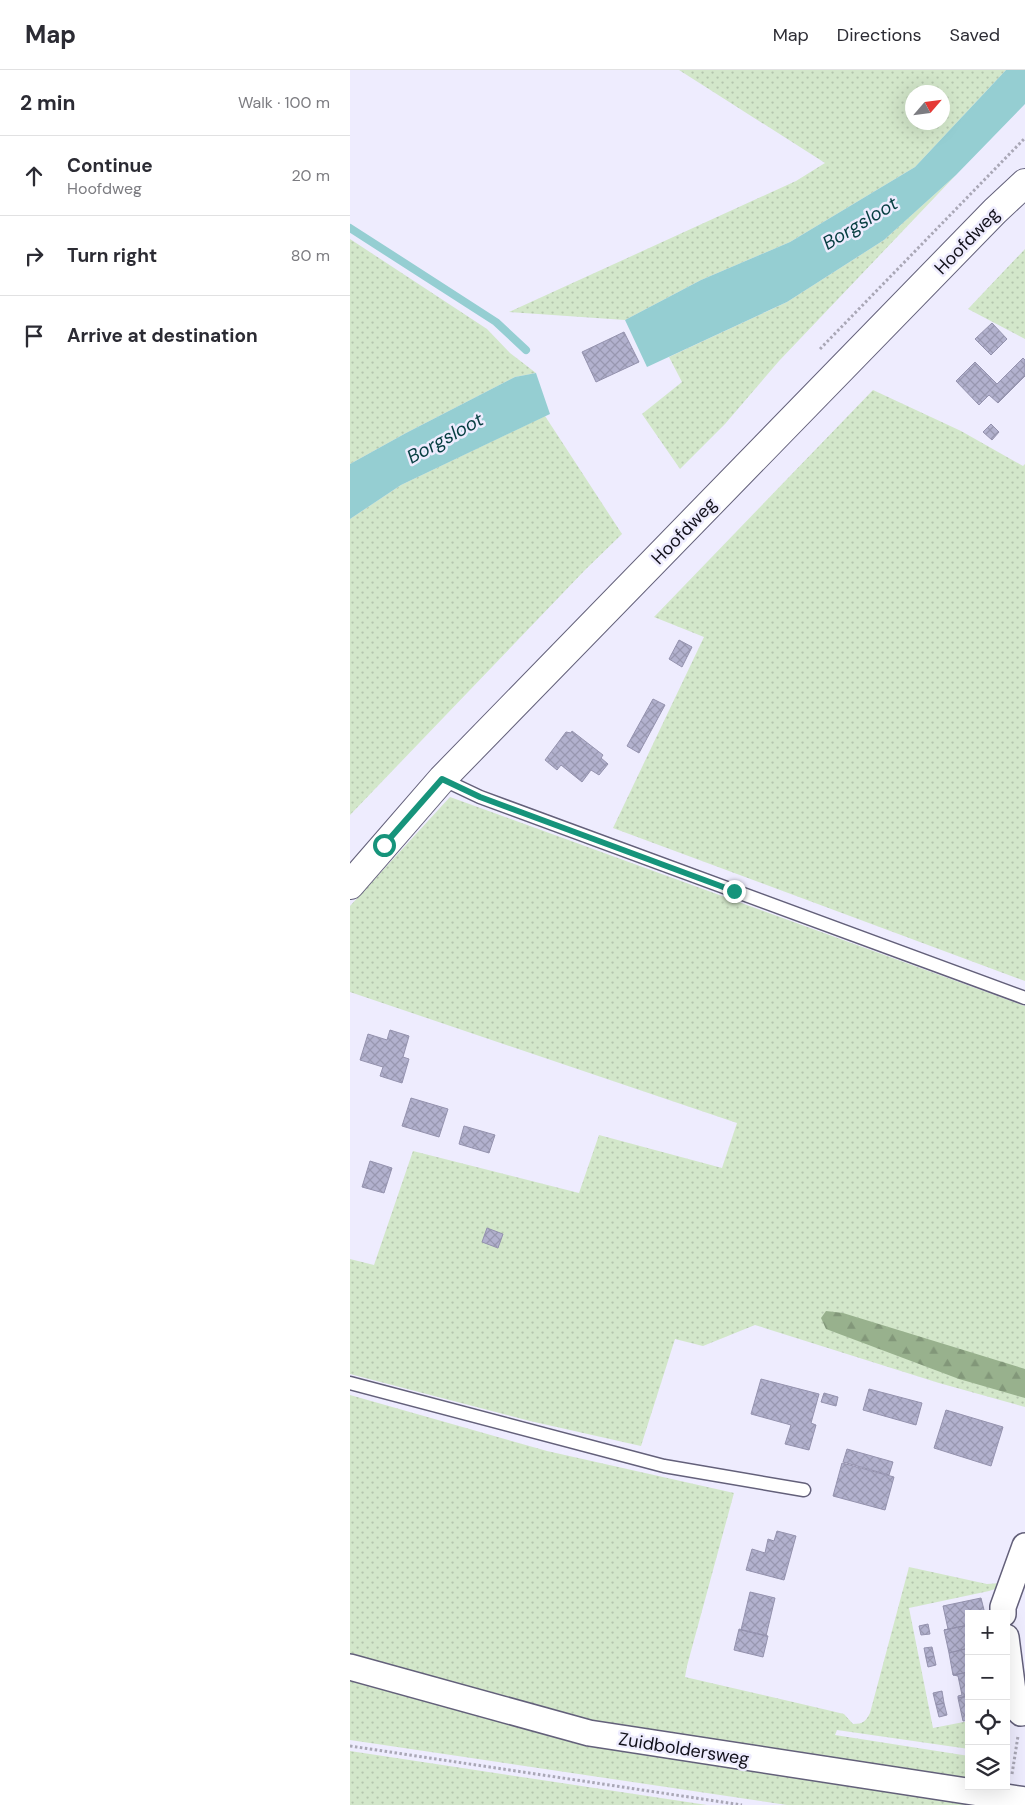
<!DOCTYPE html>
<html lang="en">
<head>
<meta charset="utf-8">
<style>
  body { margin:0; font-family:"DM Sans",sans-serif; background:#f7f7f7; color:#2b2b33 }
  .controls { position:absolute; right:15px; bottom:15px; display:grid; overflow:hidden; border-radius:0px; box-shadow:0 5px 20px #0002 }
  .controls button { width:45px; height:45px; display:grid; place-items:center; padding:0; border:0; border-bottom:1px solid #e1e1e2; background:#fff; color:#2b2b33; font:25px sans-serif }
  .compass { position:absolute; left:555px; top:15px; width:45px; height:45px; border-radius:50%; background:#fff; box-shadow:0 5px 20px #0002; rotate:62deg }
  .stop { position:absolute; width:15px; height:15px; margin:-11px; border:4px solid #16947b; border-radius:50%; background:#fff }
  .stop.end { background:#16947b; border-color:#fff; box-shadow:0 1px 5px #0008 }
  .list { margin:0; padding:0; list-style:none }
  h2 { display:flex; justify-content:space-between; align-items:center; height:65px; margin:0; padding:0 20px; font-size:21px }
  h2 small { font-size:16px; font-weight:400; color:#7c7c81 }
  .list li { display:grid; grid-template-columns:32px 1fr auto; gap:15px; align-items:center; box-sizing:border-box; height:80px; padding:0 20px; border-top:1px solid #e1e1e2 }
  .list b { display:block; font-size:19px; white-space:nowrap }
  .list p { margin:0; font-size:16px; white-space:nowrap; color:#7c7c81 }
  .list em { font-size:16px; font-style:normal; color:#7c7c81 }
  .icon { flex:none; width:28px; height:28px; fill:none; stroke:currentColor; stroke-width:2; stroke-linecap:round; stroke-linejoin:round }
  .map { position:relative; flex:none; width:675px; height:1735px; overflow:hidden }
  header { display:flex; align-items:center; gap:30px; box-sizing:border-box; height:70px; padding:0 25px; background:#fff; border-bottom:1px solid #e1e1e2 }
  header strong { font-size:24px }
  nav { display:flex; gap:28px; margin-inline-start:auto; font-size:18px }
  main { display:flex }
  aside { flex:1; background:#fff }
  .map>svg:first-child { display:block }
</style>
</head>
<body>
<header>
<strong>Map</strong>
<nav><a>Map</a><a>Directions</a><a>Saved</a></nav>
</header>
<main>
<aside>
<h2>2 min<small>Walk · 100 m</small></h2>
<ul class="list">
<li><svg class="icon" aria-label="ahead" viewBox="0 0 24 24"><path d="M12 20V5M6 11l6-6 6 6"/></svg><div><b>Continue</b><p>Hoofdweg</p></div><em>20 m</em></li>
<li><svg class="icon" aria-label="right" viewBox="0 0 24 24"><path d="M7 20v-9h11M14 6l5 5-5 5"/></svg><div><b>Turn right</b></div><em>80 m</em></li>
<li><svg class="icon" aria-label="arrive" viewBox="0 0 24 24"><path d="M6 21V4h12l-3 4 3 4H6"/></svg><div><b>Arrive at destination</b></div></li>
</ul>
</aside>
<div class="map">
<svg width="675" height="1735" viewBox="0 0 675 1735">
  <defs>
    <pattern id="grass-dots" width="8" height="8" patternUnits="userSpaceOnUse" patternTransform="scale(1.25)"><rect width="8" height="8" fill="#d3e7ca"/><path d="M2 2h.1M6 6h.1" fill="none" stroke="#b4c5ad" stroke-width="1.8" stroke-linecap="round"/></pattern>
    <pattern id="forest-firs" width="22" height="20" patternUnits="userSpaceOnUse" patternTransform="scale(1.25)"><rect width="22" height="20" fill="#98b18d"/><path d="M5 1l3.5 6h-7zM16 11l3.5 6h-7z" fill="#829779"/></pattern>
    <pattern id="building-cross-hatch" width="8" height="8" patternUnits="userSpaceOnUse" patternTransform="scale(1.25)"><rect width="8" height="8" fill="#b2b1ce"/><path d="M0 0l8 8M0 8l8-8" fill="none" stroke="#9897b0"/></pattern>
  </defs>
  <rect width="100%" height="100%" fill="#eeecfe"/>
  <path fill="url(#grass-dots)" fill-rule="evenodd" d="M329,0H656L565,97L440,172L351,210L275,250L159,242L446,111L475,93ZM562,22H592V52H562Z
    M606,105L429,291L375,354L330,399L292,344L332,312L319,287L437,232L534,170Z
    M0,169L137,259L160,283L186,303L165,307L56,363L0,394Z
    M675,179V269L618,239Z
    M523,320L611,361L673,396L675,394V911L263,758L354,567L304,547Z
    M195,346L272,464L235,500L0,745V449L51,415Z
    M100,727L675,936V1337L589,1313L405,1255L353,1276L325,1269L291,1376L180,1351L0,1304V1189L24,1195L63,1081L229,1123L249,1065L372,1098L387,1053L0,922V836Z
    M0,1325L197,1381L384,1423L337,1596L335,1607L473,1639L494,1644L503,1654C513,1654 516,1651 520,1643L559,1497L637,1514L651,1513L648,1518L639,1521L559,1538L583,1658L619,1651V1679L487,1660L485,1665L619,1686V1708L242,1651L0,1584Z
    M0,1611L236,1676L626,1735H437L0,1670Z
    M0,1681L357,1735H0Z"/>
  <path fill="url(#forest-firs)" d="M476,1241L493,1243L675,1299V1328L609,1309L476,1259L471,1248Z"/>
  <path fill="#95ced2" d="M656,0H675V34L606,105L534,170L437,232L297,297L275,250L351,210L440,172L565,97Z
    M186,303L200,344L51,415L0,449V394L56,363L165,307Z"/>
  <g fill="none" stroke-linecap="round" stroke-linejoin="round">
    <path stroke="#95ced2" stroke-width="8" d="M0,158L146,252L176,280"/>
  </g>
  <path fill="url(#building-cross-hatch)" stroke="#9492ae" d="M642,253L657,269L641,285L625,269Z
    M274,262L289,292L246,312L232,282Z
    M673,288L675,290V306L648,333L639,325L629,335L606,311L625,292L647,314Z
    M641,354L649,362L642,370L633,362Z
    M329,570L342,577L332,597L319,589Z
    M303,629L315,635L289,683L277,676Z
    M222,661L253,685L251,688L258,694L249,705L241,700L232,712L211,695L207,700L195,690L216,662L221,663Z
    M40,960L59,966L53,987L59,989L52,1013L30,1006L33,997L10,990L18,964L37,970Z
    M61,1028L98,1039L89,1067L52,1056Z
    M114,1056L145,1065L139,1083L109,1074Z
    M20,1091L42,1098L34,1123L12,1117Z
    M137,1158L153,1164L148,1178L132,1172Z
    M411,1309L469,1324L461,1353L466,1355L459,1380L435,1374L441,1355L401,1344Z
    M519,1319L572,1333L566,1355L513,1340Z
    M474,1323L488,1327L486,1336L471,1332Z
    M596,1340L653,1357L641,1396L584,1378Z
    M497,1379L543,1392L539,1405L493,1392Z
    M492,1393L544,1407L535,1440L483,1426Z
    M427,1461L446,1466L434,1510L396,1500L402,1479L415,1483L418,1469L424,1471Z
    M400,1522L425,1528L416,1566L391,1560Z
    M631,1528L635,1544H619V1555L594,1560L598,1559L593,1536Z
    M578,1554L580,1564L571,1565L569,1556Z
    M619,1555V1578L599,1583L594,1560Z
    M389,1559L418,1566L413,1587L384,1580Z
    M582,1577L584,1586L576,1588L574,1578Z
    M619,1578V1602L603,1605L599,1583Z
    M584,1586L586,1595L578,1597L576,1588Z
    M619,1602V1626L608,1628V1626L612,1625L608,1606L603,1605Z
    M592,1621L594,1633L586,1635L583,1623Z
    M619,1626V1650L613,1651L608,1628Z
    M594,1633L597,1645L589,1647L586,1635Z"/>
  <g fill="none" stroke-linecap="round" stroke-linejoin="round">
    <g stroke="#63607a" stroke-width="15">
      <path id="lane" d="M92,709L130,727L675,928
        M0,1313L314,1396L454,1420"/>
    </g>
    <g stroke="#63607a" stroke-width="28">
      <path id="street" d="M653,1544V1537L675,1476
        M656,1567L665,1637L671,1643L675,1642
        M0,1597L239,1663L675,1730"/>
    </g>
    <g stroke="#63607a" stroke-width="30">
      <path id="secondary" d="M0,815L92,709L645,141L675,113"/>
    </g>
    <path stroke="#a9a7b6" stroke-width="3" stroke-dasharray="2.5 2.5" stroke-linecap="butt" d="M470,279L675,68
      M0,1676L392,1735
      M662,1704L668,1666"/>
    <use href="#lane" stroke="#fff" stroke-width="12"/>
    <use href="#street" stroke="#fff" stroke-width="25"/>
    <use href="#secondary" stroke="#fff" stroke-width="28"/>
  </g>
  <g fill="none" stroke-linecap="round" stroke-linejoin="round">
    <path stroke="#16947b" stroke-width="6" d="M34,775L92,709L130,727L384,821"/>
  </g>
  <g text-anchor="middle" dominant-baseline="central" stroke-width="5" stroke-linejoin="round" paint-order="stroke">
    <g font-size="18" fill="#12111b" stroke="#eeecfe">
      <text transform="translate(617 171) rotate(-46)">Hoofdweg</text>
      <text transform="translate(334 461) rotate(-46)">Hoofdweg</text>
      <text transform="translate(334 1679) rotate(9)">Zuidboldersweg</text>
    </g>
    <g font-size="19" font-style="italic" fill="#053d40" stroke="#eeecfe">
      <text transform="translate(510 153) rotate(-31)">Borgsloot</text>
      <text transform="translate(95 368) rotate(-29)">Borgsloot</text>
    </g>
  </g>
</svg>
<div class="controls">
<button>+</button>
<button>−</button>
<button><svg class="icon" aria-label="locate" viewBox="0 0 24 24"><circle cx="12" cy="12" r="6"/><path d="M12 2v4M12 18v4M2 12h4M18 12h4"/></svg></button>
<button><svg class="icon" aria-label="layers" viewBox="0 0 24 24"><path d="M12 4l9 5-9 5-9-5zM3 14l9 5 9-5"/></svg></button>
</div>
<svg class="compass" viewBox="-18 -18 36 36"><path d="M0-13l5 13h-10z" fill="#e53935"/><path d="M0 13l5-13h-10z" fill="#7c7c81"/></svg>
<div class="stop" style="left:34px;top:775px"></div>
<div class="stop end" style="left:384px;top:821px"></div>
</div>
</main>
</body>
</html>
